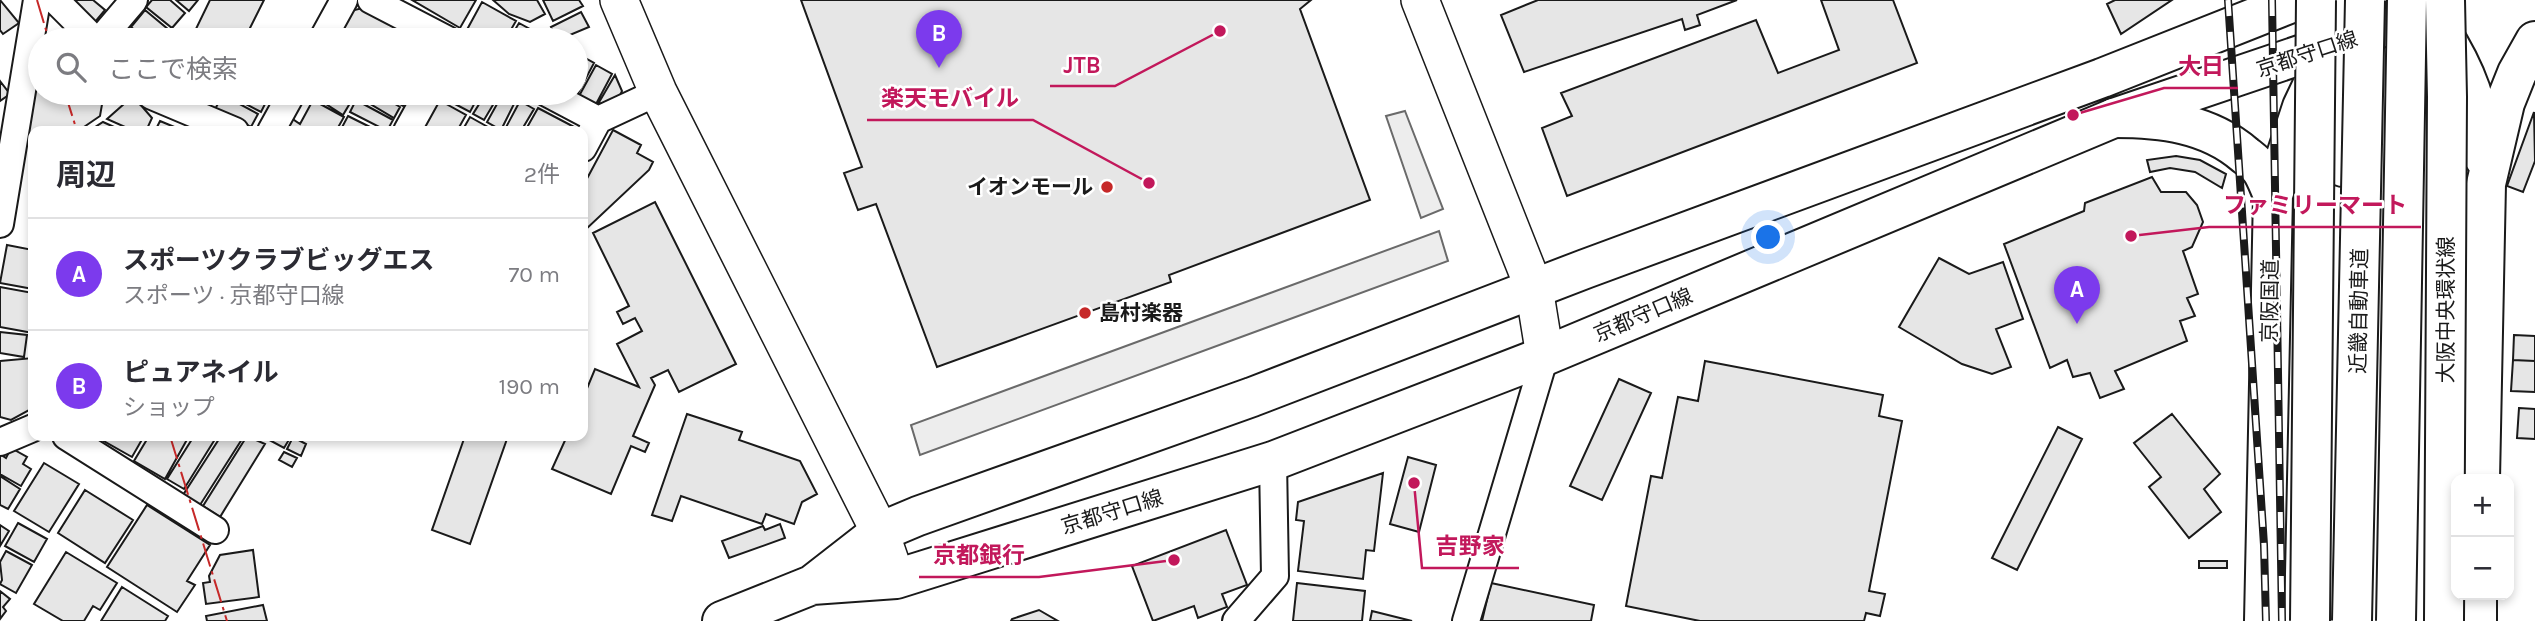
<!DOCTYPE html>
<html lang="ja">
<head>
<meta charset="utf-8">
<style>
  body { margin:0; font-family:Karla,"Noto Sans JP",sans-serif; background:#f2f2f3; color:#2b2b33 }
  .controls { position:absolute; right:21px; bottom:21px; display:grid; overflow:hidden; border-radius:14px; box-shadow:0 4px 10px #0003 }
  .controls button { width:63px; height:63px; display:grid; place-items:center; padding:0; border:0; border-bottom:2px solid #e1e1e2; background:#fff; color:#2b2b33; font:35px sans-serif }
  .you { position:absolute; left:1769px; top:238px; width:24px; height:24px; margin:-18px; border:5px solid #fff; border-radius:50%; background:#1a73e8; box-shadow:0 0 0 10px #1a73e833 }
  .badge { display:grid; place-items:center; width:46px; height:46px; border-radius:50%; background:#7c3aed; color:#fff; font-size:23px; font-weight:700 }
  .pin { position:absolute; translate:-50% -58px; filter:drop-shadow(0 2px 4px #0008) }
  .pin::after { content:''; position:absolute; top:37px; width:24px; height:21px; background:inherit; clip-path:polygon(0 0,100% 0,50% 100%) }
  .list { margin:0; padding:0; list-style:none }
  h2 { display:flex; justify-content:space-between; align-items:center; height:91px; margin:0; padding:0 28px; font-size:30px }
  h2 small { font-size:23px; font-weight:400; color:#7c7c81 }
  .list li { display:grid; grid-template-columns:46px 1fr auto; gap:21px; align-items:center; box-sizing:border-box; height:112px; padding:0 28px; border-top:2px solid #e1e1e2 }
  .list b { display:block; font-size:26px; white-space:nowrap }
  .list p { margin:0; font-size:23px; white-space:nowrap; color:#7c7c81 }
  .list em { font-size:23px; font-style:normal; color:#7c7c81 }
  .icon { flex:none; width:38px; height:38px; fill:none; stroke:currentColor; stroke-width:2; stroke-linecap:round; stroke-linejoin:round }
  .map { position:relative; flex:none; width:2535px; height:621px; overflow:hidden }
  .search { position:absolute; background:#fff; box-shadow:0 4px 10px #0003; left:28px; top:28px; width:560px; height:77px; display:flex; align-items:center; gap:18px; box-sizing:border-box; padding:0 24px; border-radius:38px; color:#7c7c81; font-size:26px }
  .panel { position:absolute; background:#fff; box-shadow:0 4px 10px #0003; left:28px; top:126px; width:560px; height:315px; border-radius:14px }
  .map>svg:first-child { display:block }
</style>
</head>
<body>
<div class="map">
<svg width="2535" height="621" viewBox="0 0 2535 621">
  <rect width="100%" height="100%" fill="#fff"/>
  <path fill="#ededed" stroke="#6a6a6a" stroke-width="2" d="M1405,111L1443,209L1421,218L1386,116Z
    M1439,231L1448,261L920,455L911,425Z"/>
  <path fill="#e6e6e6" stroke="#1a1a1a" stroke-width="2" d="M0,0L19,23L3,34L0,30Z
    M71,0H93L105,10L95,22Z
    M152,0H170L185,13L172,28L146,7Z
    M176,0H198L189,11Z
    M210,0H264L244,40H203L193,35Z
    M412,0H476L460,28Z
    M493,0H537L545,14L530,22L509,14Z
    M543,0H579L583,6L553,21Z
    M801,0H1311L1300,9L1370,200L1169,275L1171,282L937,367L876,204L858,210L844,173L862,167Z
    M1538,0H1737L1697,15L1700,25L1685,30L1682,19L1524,72L1501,15Z
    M1821,0H1893L1917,63L1567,196L1542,128L1572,116L1561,93L1756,20L1778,73L1839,50Z
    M2115,0H2172L2121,34L2107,4Z
    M482,2L516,21L505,40H468L463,37Z
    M363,8L397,27L389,40H350L338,33L350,11Z
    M145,10L169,30L161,40H147L131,27Z
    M581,12L589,27L558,40L551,27Z
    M519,23L537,33L533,40H509Z
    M399,27L423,40L392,39Z
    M128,29L142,40H118Z
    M578,54L594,63L577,95L573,93H576Z
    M37,63H40V93H104L100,116L78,131H33V135L25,134Z
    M596,65L612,74L595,106L579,96Z
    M615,75L622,91L618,100L598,104Z
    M0,81L10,94L0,101Z
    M225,93H260L268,98L261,112Z
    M309,93H356L343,115Z
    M360,93H377L400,107L394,118L357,96Z
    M381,93H406L410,95L403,106Z
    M440,93H459L453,103L439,95Z
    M461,93H480L470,112L455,104Z
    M486,93H500L484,120L473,114Z
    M223,95L258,114L251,127L215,109Z
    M502,95L515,102L501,130L487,122Z
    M133,96L152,118L146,131H134L107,119Z
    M313,100L344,117L336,131H283L291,118L300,124Z
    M356,100L393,120L387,131L350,112Z
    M439,100L466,115L457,131H422Z
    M520,101L534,109L521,131H504Z
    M538,108L578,129L577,131H525Z
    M2534,112L2535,161L2523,192L2507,186Z
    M348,116L378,131H340Z
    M470,117L495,131H462Z
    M160,121L184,131H155Z
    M103,122L123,131H89Z
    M613,130L641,145L637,153L653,162L649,170L583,232V186Z
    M2176,156L2200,160L2226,174L2222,188L2195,172L2170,168L2150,172L2147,160Z
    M2152,177L2161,192H2186L2197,205L2203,222L2192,247L2183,251L2198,294L2187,298L2195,316L2180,321L2187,341L2115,371L2124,389L2100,398L2090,373L2073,377L2067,360L2050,368L2004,244L2084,211L2085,203Z
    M655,202L736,364L679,392L668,370L651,378L655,385L633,436L649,443L645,452L631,446L611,494L552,469L567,436H583V398L595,369L639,387L617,344L642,331L635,318L623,324L617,312L629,306L593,233Z
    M7,245L33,250V289L0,283Z
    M1939,258L1969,274L2003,262L2023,319L1996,329L2011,367L1992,374L1962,364L1899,327Z
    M0,287L33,293V333L0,327Z
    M0,332L27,335L24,357L0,353Z
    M2514,335L2535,336V361L2513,360Z
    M33,358V408L11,420L0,417V361Z
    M2513,360L2535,361V392L2511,391Z
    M1705,361L1883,395L1879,416L1902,421L1869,591L1885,594L1880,616L1866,613L1864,621H1700L1626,606L1651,476L1662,478L1678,397L1698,401Z
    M1619,379L1651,393L1602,500L1570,486Z
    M2519,408L2535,409V439L2517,438Z
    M687,414L742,432L739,440L800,461L817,494L802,502L794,524L766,514L762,524L681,496L672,521L652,515Z
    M2172,414L2220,474L2204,489L2221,512L2189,538L2149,487L2161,477L2134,443Z
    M2058,427L2082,439L2017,570L1992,558Z
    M104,436H144L132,457L102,440Z
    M149,436H189L165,479L134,461Z
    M194,436H217L184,489L167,479Z
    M221,436H244L200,505L183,495Z
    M247,436L265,444L220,517L203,506Z
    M262,436H286L290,438L284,448Z
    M465,436H508L470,544L432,530Z
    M293,437L306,444L301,456L287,449Z
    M11,448L27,457L23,464L31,469L21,486L0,474V454L6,458Z
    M284,452L297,458L292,467L279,460Z
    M1408,457L1436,465L1419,532L1390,524Z
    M44,463L79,484L49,532L14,511Z
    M1383,473L1374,551L1366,550L1363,579L1298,571L1304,521L1296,520L1298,502Z
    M0,476L20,489L8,509L0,505Z
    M85,490L133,520L105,563L58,533Z
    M147,505L210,545L187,581L195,585L177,612L107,567Z
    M18,523L47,539L34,562L5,546Z
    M780,524L785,538L729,558L722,541L763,526L765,530Z
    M0,525L9,531L0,546Z
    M1226,530L1247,585L1222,594L1227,607L1198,618L1194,606L1153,621L1132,566Z
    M253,550L259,597L206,604L203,583L210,582L209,576L220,555Z
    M6,551L32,565L16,593L0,584L2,580L0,562Z
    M66,552L117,583L100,610L93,606L84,621H63L34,604Z
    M2199,561H2227V568H2199Z
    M1297,583L1365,591L1362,621H1293Z
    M1491,583L1594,605L1591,621H1482Z
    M122,587L168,616L165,621H101Z
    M0,591L10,599L3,607L6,611L0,619Z
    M263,605L267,621H207L206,616Z
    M1039,610L1058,621H1011L1012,619Z
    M1372,611L1412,621H1370Z"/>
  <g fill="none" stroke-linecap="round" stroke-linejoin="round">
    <g stroke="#1a1a1a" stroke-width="30">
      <path id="street" d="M55,0L95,40
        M371,0L448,40
        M100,40L134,0
        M322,40L344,0
        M148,93L152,96L235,131
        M547,93L598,120L658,92
        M271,131L292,93
        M407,131L428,93
        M583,148L598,120
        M0,224L37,0
        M66,436L215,530
        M0,442L33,428
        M1236,621L1275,576L1273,461
        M1466,621L1545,356"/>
    </g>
    <g stroke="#1a1a1a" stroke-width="40">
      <path id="secondary" d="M619,0L658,92L880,532L896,579
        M1420,0L1534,288L1545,356"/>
    </g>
    <g stroke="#1a1a1a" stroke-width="42">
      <path id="primary" d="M2406,41L2428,96L2416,621
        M2343,167L2344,98L2357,47
        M812,585L896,579L1273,461L1545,356L2114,118L2436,9
        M722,621L812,585L880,532L918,516L1252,397L1585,269L2102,78L2299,0"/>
    </g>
    <g stroke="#1a1a1a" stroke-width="42">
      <path id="highway" d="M2439,28C2467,71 2480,106 2484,158
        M2114,118C2161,118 2208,123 2245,155C2250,159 2257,164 2261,170C2266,177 2269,187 2273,195
        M2480,479L2486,184L2505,103L2517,73L2535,41
        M2264,621L2273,195L2302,107L2335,37L2357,0
        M2477,621V595"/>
    </g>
    <use href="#street" stroke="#fff" stroke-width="26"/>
    <use href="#secondary" stroke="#fff" stroke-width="37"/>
    <use href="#primary" stroke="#fff" stroke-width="38"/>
    <use href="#highway" stroke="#fff" stroke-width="38"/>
    <g stroke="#1a1a1a" stroke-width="8">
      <path id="rail" d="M2228,0L2264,545L2266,621
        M2272,0L2282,621"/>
    </g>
    <use href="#rail" stroke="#fff" stroke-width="5" stroke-dasharray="16" stroke-linecap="butt"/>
    <g stroke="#1a1a1a" stroke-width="42" stroke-linecap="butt">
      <path id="primary-bridge" d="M2310,621L2316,0
        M2444,621L2447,97L2445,0"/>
    </g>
    <g stroke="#1a1a1a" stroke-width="42" stroke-linecap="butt">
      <path id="highway-bridge" d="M2352,621L2365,0
        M2396,621L2407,0"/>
    </g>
    <use href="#primary-bridge" stroke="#fff" stroke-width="38"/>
    <use href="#highway-bridge" stroke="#fff" stroke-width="38"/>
    <path stroke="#c62828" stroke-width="2" stroke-dasharray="24 5 3.5 5" stroke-linecap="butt" d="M37,0L49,40
      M65,93L77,131
      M170,436L227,621"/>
  </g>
  <g fill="#c62828" stroke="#fff" stroke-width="2.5">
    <circle cx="1107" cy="187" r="7"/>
    <circle cx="1085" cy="313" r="7"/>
  </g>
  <g text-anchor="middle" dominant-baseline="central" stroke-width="5" stroke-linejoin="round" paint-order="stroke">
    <g font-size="21" fill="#1a1a1a" stroke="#fff">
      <text transform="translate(2307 54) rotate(-18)">京都守口線</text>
      <text transform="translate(2270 301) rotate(-89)">京阪国道</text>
      <text transform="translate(2446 310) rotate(-90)">大阪中央環状線</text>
      <text transform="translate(2359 311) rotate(-89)">近畿自動車道</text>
      <text transform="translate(1643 315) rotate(-23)">京都守口線</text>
      <text transform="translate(1112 512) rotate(-17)">京都守口線</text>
    </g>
    <g font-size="21" font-weight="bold" fill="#1a1a1a" stroke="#fff" text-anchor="end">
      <text x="1093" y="187">イオンモール</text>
      <text x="1099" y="313" text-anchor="start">島村楽器</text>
    </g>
  </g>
  <path fill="none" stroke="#c2185b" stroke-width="2.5" d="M1220 31L1115 86H1050M2073 115L2164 88H2238M1149 183L1033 120H867M2131 236L2209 227H2421M1414 483L1422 568H1519M1174 560L1039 577H919"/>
  <g fill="#c2185b" stroke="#fff" stroke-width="2.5">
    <circle cx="1220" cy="31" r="7"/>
    <circle cx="2073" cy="115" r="7"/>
    <circle cx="1149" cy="183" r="7"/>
    <circle cx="2131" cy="236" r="7"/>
    <circle cx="1414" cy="483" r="7"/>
    <circle cx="1174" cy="560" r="7"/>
  </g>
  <g font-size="23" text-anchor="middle" font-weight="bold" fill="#c2185b" stroke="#fff" stroke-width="5" stroke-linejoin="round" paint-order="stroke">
    <text x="1082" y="73">JTB</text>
    <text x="2201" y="74">大日</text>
    <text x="950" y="106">楽天モバイル</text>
    <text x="2315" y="213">ファミリーマート</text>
    <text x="1470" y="554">吉野家</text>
    <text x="979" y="563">京都銀行</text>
  </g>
</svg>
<div class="controls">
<button>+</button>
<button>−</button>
</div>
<div class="you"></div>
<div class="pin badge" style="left:2077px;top:324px">A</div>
<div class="pin badge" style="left:939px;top:68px">B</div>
<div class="search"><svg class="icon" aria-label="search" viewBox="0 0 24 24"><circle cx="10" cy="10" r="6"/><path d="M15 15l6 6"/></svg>ここで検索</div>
<section class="panel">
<h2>周辺<small>2件</small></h2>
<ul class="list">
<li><span class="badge">A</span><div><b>スポーツクラブビッグエス</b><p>スポーツ · 京都守口線</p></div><em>70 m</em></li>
<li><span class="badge">B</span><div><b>ピュアネイル</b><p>ショップ</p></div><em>190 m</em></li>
</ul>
</section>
</div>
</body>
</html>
